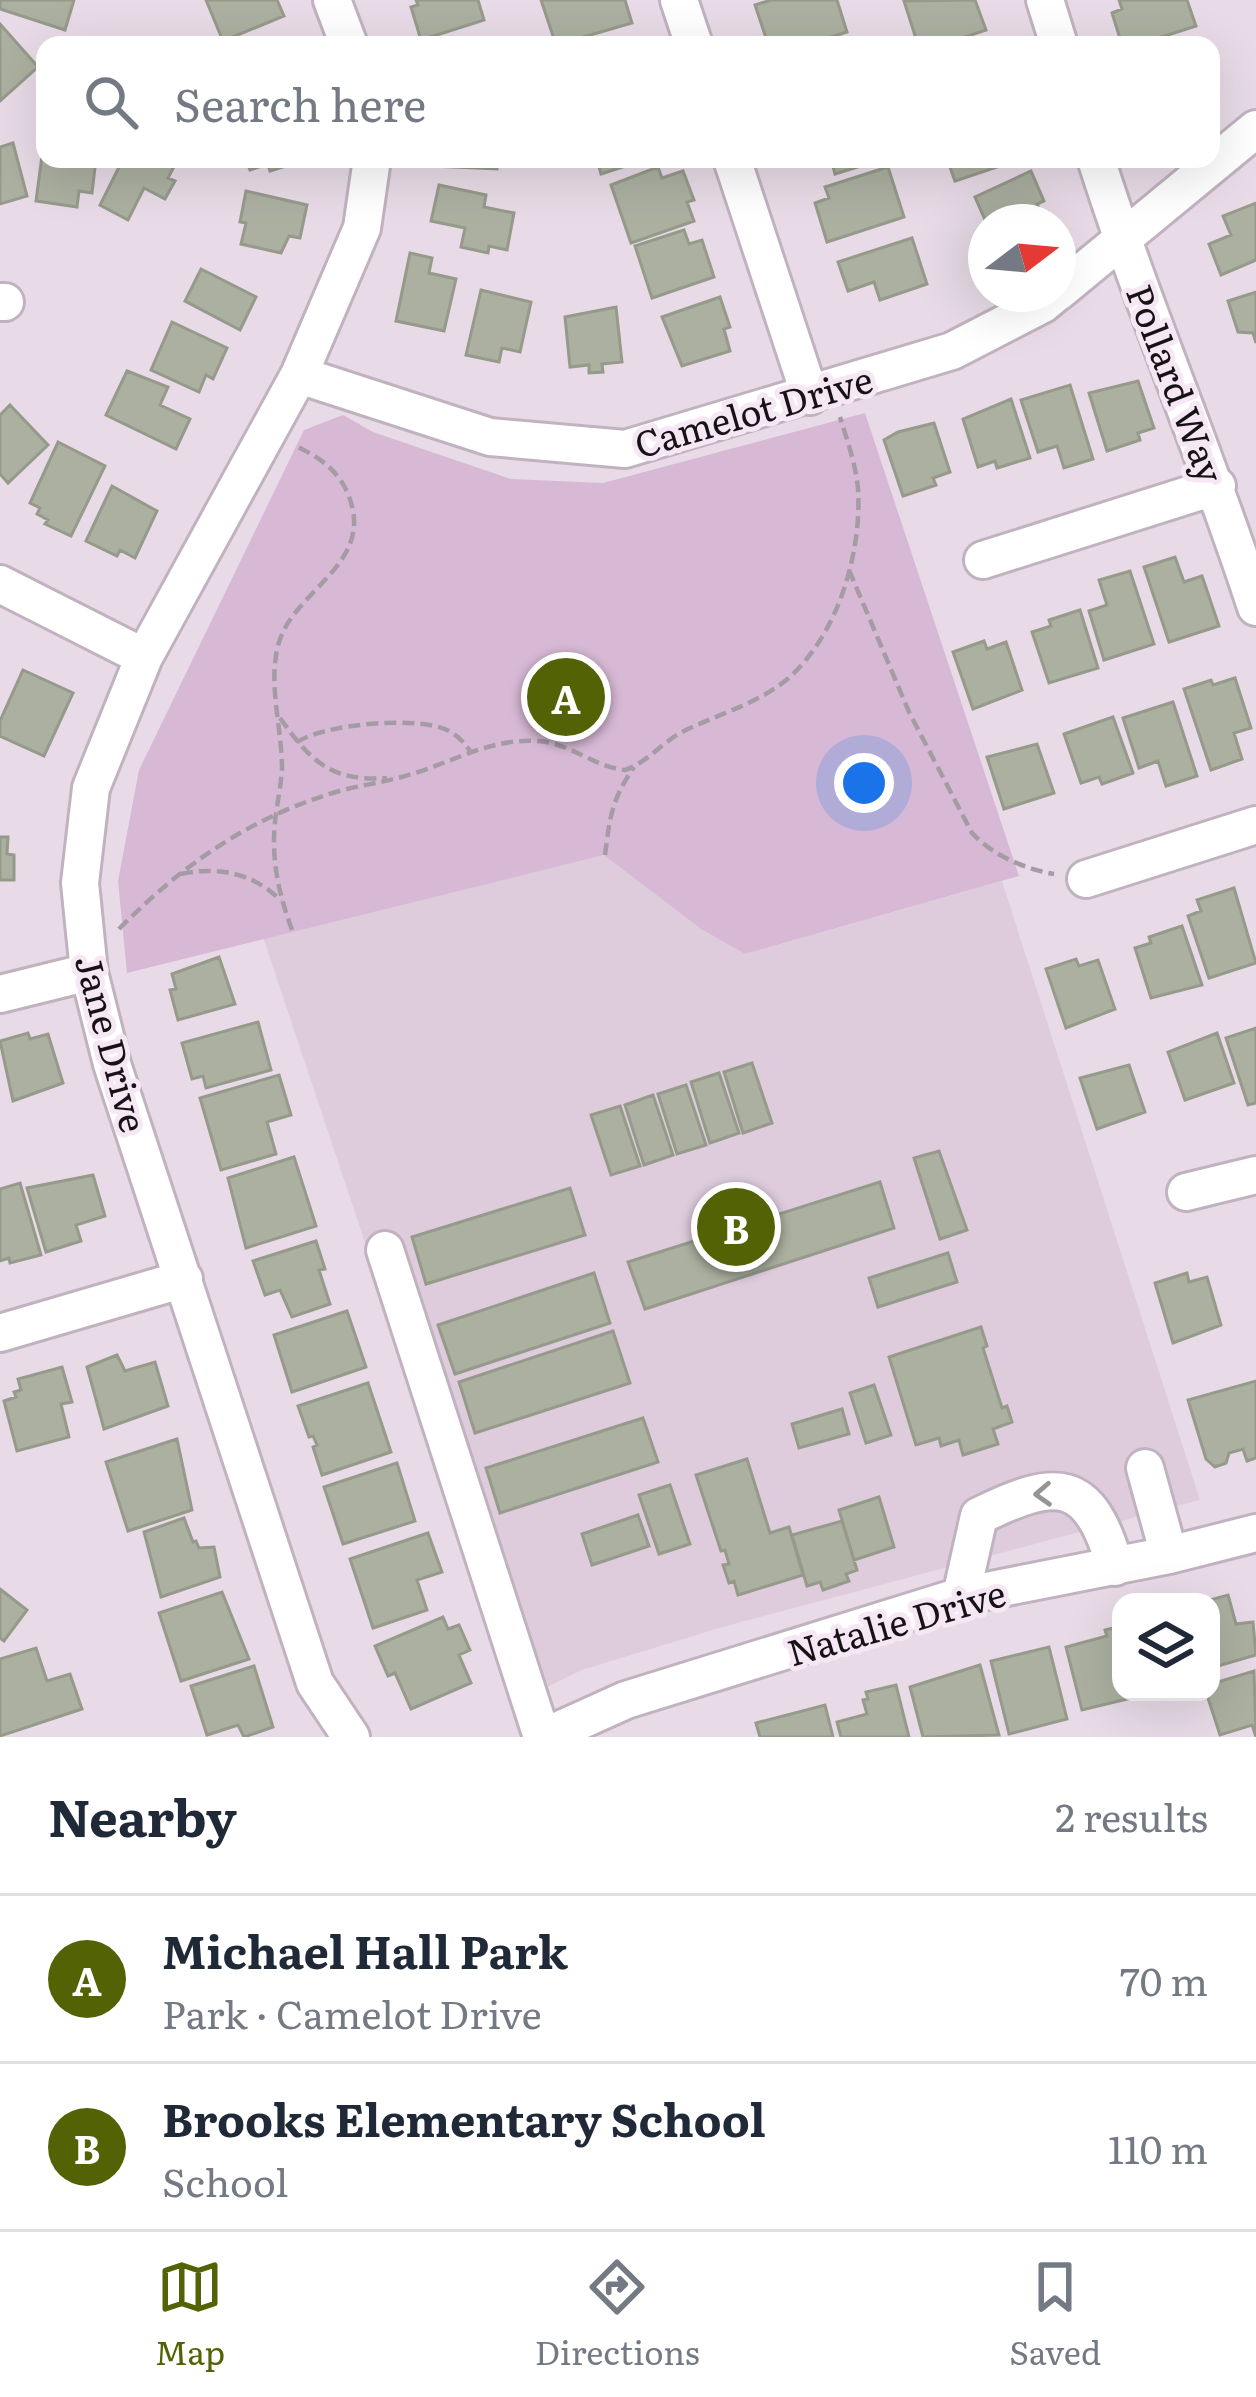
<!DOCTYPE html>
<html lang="en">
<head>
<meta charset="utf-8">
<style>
  body { margin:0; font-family:Literata,serif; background:#f6f6f7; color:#1f2937 }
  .controls { position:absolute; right:36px; bottom:36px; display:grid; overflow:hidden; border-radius:24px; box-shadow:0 12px 48px #0002 }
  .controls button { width:108px; height:108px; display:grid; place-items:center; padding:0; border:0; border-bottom:3px solid #e0e1e3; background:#fff; color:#1f2937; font:60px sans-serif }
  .compass { position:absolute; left:968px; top:204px; width:108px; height:108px; border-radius:50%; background:#fff; box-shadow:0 12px 48px #0002; rotate:74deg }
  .you { position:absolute; left:864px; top:783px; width:42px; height:42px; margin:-30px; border:9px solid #fff; border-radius:50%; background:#1a73e8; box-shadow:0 0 0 18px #1a73e833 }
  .badge { display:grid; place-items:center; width:78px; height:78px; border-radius:50%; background:#536205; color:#fff; font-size:39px; font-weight:700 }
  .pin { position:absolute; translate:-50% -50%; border:6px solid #fff; box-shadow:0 3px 12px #0006 }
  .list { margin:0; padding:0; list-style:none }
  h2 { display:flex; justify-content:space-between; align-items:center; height:156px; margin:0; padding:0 48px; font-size:51px }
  h2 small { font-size:39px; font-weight:400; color:#747a83 }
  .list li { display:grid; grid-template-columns:78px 1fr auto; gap:36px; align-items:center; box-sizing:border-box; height:168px; padding:0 48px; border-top:3px solid #e0e1e3 }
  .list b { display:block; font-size:45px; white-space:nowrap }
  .list p { margin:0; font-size:39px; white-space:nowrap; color:#747a83 }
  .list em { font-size:39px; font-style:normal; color:#747a83 }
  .icon { flex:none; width:66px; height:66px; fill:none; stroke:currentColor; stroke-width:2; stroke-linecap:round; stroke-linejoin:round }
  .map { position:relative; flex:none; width:1256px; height:1737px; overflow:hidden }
  .search { position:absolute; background:#fff; box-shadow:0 12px 48px #0002; left:36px; right:36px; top:36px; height:132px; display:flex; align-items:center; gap:30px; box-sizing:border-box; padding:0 42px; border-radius:24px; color:#747a83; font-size:45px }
  .sheet { height:492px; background:#fff }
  nav { display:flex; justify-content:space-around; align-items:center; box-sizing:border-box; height:168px; border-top:3px solid #e0e1e3; background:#fff; font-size:33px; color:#747a83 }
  nav a { display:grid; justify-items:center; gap:6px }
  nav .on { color:#536205 }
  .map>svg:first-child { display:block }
</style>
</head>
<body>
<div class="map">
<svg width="1256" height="1737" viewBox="0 0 1256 1737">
  <rect width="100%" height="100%" fill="#e8dbe7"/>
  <path fill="#deccdd" d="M605,855L701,929L745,954L1002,881L1200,1500L726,1626L582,1670L518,1701L263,937Z"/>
  <path fill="#d7b9d5" d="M865,413L1019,876L745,954L701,929L604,855L127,973L118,881L139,770L304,430L343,415L373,432L511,479L603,483Z"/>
  <path fill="#abb0a1" stroke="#969a8b" stroke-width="3" d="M0,0H74L65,30L0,9Z
    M206,0H277L284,16L223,41Z
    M416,0H478L484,20L421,40L411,7L418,5Z
    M541,0H625L632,23L556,45Z
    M771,0H837L847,32L806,45H780L779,40L766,38L755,5Z
    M975,0L986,30L941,45H918L904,1Z
    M1119,0H1187L1196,26L1137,45H1122L1112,13L1122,9Z
    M0,24L38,67L0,101Z
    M45,133V159H96L92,193L79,191L77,207L36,201Z
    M13,143L27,196L0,204V147Z
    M123,159H178L168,178L175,181L165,199L144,188L128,220L100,205Z
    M246,159H305V160L270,171L268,164L250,170Z
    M433,159H497V169L433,166Z
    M597,159H647L601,174Z
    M831,159H883L835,174Z
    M947,159H1021L955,181Z
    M658,167L662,178L683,171L694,200L687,202L694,221L631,243L611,185Z
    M888,167L904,217L827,242L815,203L829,198L825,187Z
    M1031,171L1044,201L1037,204L1045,222H986L975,197Z
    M439,185L486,195L484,207L514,213L507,250L489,246L488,253L461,247L465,228L431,221Z
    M246,191L307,205L300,238L289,236L281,253L241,244L246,223L240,222Z
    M1256,203V260L1221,275L1209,244L1231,235L1223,216Z
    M684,230L689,244L702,240L714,277L652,298L635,246Z
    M912,238L927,284L880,300L874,282L848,291L838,262Z
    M410,253L432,258L429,273L456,279L444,331L396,321Z
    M201,269L256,297L240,330L185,301Z
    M481,290L531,302L520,352L502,348L499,362L466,355Z
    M1256,292V343L1253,333L1238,332L1228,301Z
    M720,297L730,327L724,329L730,351L682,366L662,317Z
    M616,307L622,362L602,364L603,372L589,373V365L570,367L565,317Z
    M172,322L227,348L213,379L206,375L199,392L151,370Z
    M127,371L168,387L160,405L190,419L176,449L106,415Z
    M1138,381L1154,428L1138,433L1140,440L1107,451L1089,393Z
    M1070,385L1093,459L1064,468L1057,446L1038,452L1021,400Z
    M1011,399L1030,458L997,468L995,461L978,467L963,419Z
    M10,405L48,445L8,483L0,474V415Z
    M934,423L950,472L933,478L936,485L903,496L884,440L898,432Z
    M58,442L105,466L71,536L45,524L48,520L37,514L40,508L30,503Z
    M112,486L157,511L135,558L120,550L117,556L86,541Z
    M1175,557L1184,582L1202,576L1219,626L1169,642L1144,567Z
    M1130,571L1154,644L1104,660L1089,611L1107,605L1099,580Z
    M1080,610L1098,668L1049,683L1032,632L1051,626L1049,620Z
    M984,641L987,649L1006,642L1022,690L973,709L953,652Z
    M23,670L73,693L44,756L0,736V721Z
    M1235,678L1251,728L1234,733L1242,759L1211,770L1184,689L1211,680L1213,685Z
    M1173,702L1197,776L1166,786L1158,761L1139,768L1123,718Z
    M1113,717L1133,773L1102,784L1099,777L1081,783L1064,734Z
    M1037,744L1054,793L1004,809L987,757Z
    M0,837H8L7,854L14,855V880H0Z
    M1234,888L1256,963L1209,978L1188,916L1201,911L1197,900Z
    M1182,926L1202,985L1151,998L1135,948L1151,943L1149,937Z
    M219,957L235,1004L178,1020L170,990L176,989L172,974Z
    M1076,959L1079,966L1098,960L1115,1009L1066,1028L1046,969Z
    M258,1022L271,1070L206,1088L203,1076L192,1079L182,1043Z
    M1256,1028V1103L1248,1105L1226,1038Z
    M28,1033L30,1039L48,1034L63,1083L13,1101L0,1041Z
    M1217,1033L1234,1083L1185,1100L1168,1052Z
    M752,1063L772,1123L743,1133L724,1072Z
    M1129,1065L1145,1112L1097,1129L1080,1078Z
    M719,1073L739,1133L710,1143L691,1082Z
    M279,1075L291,1115L267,1122L276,1154L221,1170L200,1098Z
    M686,1085L706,1145L677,1154L658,1094Z
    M653,1095L673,1155L644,1165L625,1105Z
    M620,1106L640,1166L611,1175L591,1115Z
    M939,1151L967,1230L940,1239L914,1158Z
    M294,1157L316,1226L246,1248L228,1178Z
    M93,1175L105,1216L76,1225L81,1241L46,1252L27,1188Z
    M880,1182L894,1228L645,1309L628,1262Z
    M20,1183L41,1255L10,1263L9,1258L0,1261V1189Z
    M570,1188L585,1235L426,1284L412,1237Z
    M316,1241L325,1269L319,1270L330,1304L292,1317L280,1290L265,1295L253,1261Z
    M948,1253L957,1282L878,1307L869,1278Z
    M594,1273L610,1323L455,1374L438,1325Z
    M1187,1273L1189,1282L1207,1277L1221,1325L1173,1343L1155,1283Z
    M347,1311L366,1367L292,1392L274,1335Z
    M981,1327L987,1346L983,1348L1002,1408L1007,1406L1012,1422L993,1429L998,1444L963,1455L959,1440L941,1446L939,1438L916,1445L889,1357Z
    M613,1331L630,1383L475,1433L459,1382Z
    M117,1355L125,1371L155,1362L168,1406L104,1429L87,1367Z
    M62,1367L72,1402L61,1404L69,1437L17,1451L4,1401L16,1397L14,1392L21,1390L18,1379Z
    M1256,1381V1458L1247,1461L1243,1449L1229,1453L1226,1463L1215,1467L1206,1459L1188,1400Z
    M368,1383L391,1452L322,1475L313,1447L317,1445L313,1436L309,1437L298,1406Z
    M874,1385L891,1435L866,1443L850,1393Z
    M842,1409L849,1434L799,1448L792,1424Z
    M643,1418L658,1462L500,1513L486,1468Z
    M177,1439L192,1510L128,1531L106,1462Z
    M747,1459L770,1533L789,1527L803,1575L738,1595L734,1581L729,1583L723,1565L729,1564L725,1550L721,1551L696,1475Z
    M397,1463L415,1521L343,1544L324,1487Z
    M670,1485L690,1544L659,1554L639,1495Z
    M879,1497L894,1547L854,1560L839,1510Z
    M638,1515L649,1546L592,1565L582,1534Z
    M184,1518L193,1542L196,1541L199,1548L214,1547L220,1577L161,1597L144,1532Z
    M842,1521L857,1570L846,1574L849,1581L823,1590L820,1582L807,1586L792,1535Z
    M428,1533L442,1572L417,1580L427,1610L373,1628L350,1559Z
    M0,1589L27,1610L4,1641L0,1638Z
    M222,1592L249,1659L181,1681L159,1613Z
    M1228,1595L1236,1624L1253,1622L1256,1655L1211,1668V1602H1203Z
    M443,1617L448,1629L459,1625L470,1650L459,1655L471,1683L411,1709L395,1673L388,1676L375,1646Z
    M1121,1626V1692L1152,1693L1082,1710L1066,1647L1107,1636L1105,1630Z
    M1049,1647L1067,1719L1009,1734L991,1661Z
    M36,1648L47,1681L70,1674L82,1709L0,1736V1659Z
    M980,1665L999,1735L923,1737L910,1687Z
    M254,1666L273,1727L244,1737L238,1725L207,1735L191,1686Z
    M1254,1671L1256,1737L1252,1725L1220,1735L1206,1692H1211V1684Z
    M896,1685L909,1737H841L837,1722L867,1714L863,1700L868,1699L866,1692Z
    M825,1705L833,1737H760L756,1723Z"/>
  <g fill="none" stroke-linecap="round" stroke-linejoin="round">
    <g stroke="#c0b3bf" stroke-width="42">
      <path id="minor" d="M332,0L349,45
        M679,0L694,45
        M1045,0L1059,45
        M732,159L810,396
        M1096,159C1144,310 1207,456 1256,607
        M1058,292L1256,129
        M0,302H5
        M299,375L490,437L625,449L952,351L1043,304L1055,294
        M983,560L1217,486
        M0,584L144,657
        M1086,879L1256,825
        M0,994L89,972
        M1186,1192L1256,1175
        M385,1250L542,1737
        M0,1333L184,1279
        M1145,1468L1169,1555
        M961,1596L979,1516C1056,1478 1090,1476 1115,1567
        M351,1737L315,1683L112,1064L89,972L80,883L91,788L144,657L299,375L362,228L372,159
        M544,1737L626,1700L961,1596L1169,1555L1256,1533"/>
    </g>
    <path stroke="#a59ba5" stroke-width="4.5" stroke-dasharray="12 6" stroke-linecap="butt" d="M849,570L909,712L972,833C992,855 1025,869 1054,874
      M280,718C311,761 330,782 387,778
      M297,742C325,724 419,715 449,731C458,736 464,742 470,751
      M605,855C610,817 611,801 634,767
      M181,874C218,866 254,873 281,901
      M119,929C183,864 253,815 343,790C367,784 391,781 415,773C457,760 492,738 538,741C570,743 594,767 625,770C647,763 664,740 686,730C719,714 756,704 785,681C837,638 862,554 858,489C856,465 847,440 840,417
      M292,930C278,892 270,855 276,814C278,799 281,784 282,769C282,729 269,689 277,650C288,590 378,567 348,494C338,470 319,457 296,446"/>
    <use href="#minor" stroke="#fff" stroke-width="36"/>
  </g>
  <defs><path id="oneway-chevron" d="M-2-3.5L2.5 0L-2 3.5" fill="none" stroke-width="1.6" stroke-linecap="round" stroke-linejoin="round" transform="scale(3)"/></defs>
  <use stroke="#969496" href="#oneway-chevron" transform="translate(1043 1494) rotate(177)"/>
  <g text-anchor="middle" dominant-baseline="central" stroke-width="10" stroke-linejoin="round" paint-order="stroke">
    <g font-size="36" fill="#161216" stroke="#f5e8f4">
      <text transform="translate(1177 383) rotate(69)">Pollard Way</text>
      <text transform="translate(753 410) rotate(-16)">Camelot Drive</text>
      <text transform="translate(113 1043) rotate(75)">Jane Drive</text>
      <text transform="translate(896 1621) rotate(-16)">Natalie Drive</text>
    </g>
  </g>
</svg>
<div class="controls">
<button><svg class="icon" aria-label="layers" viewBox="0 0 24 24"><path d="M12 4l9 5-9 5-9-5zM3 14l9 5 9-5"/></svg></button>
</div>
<svg class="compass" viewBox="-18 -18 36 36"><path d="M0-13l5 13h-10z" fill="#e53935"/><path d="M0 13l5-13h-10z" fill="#747a83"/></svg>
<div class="you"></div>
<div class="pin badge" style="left:566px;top:697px">A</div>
<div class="pin badge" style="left:736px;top:1227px">B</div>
<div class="search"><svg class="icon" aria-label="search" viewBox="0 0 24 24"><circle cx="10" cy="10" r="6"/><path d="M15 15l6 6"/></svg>Search here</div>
</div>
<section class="sheet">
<h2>Nearby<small>2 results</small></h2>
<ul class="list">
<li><span class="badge">A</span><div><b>Michael Hall Park</b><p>Park · Camelot Drive</p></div><em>70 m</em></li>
<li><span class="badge">B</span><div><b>Brooks Elementary School</b><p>School</p></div><em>110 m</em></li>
</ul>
</section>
<nav>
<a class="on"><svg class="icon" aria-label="map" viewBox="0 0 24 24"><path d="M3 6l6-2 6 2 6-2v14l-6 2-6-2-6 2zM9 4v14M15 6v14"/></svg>Map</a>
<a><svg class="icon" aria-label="directions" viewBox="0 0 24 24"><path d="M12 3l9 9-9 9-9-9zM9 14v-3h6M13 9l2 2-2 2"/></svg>Directions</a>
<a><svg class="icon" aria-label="saved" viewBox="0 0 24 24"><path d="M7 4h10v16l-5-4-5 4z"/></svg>Saved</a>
</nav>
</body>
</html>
